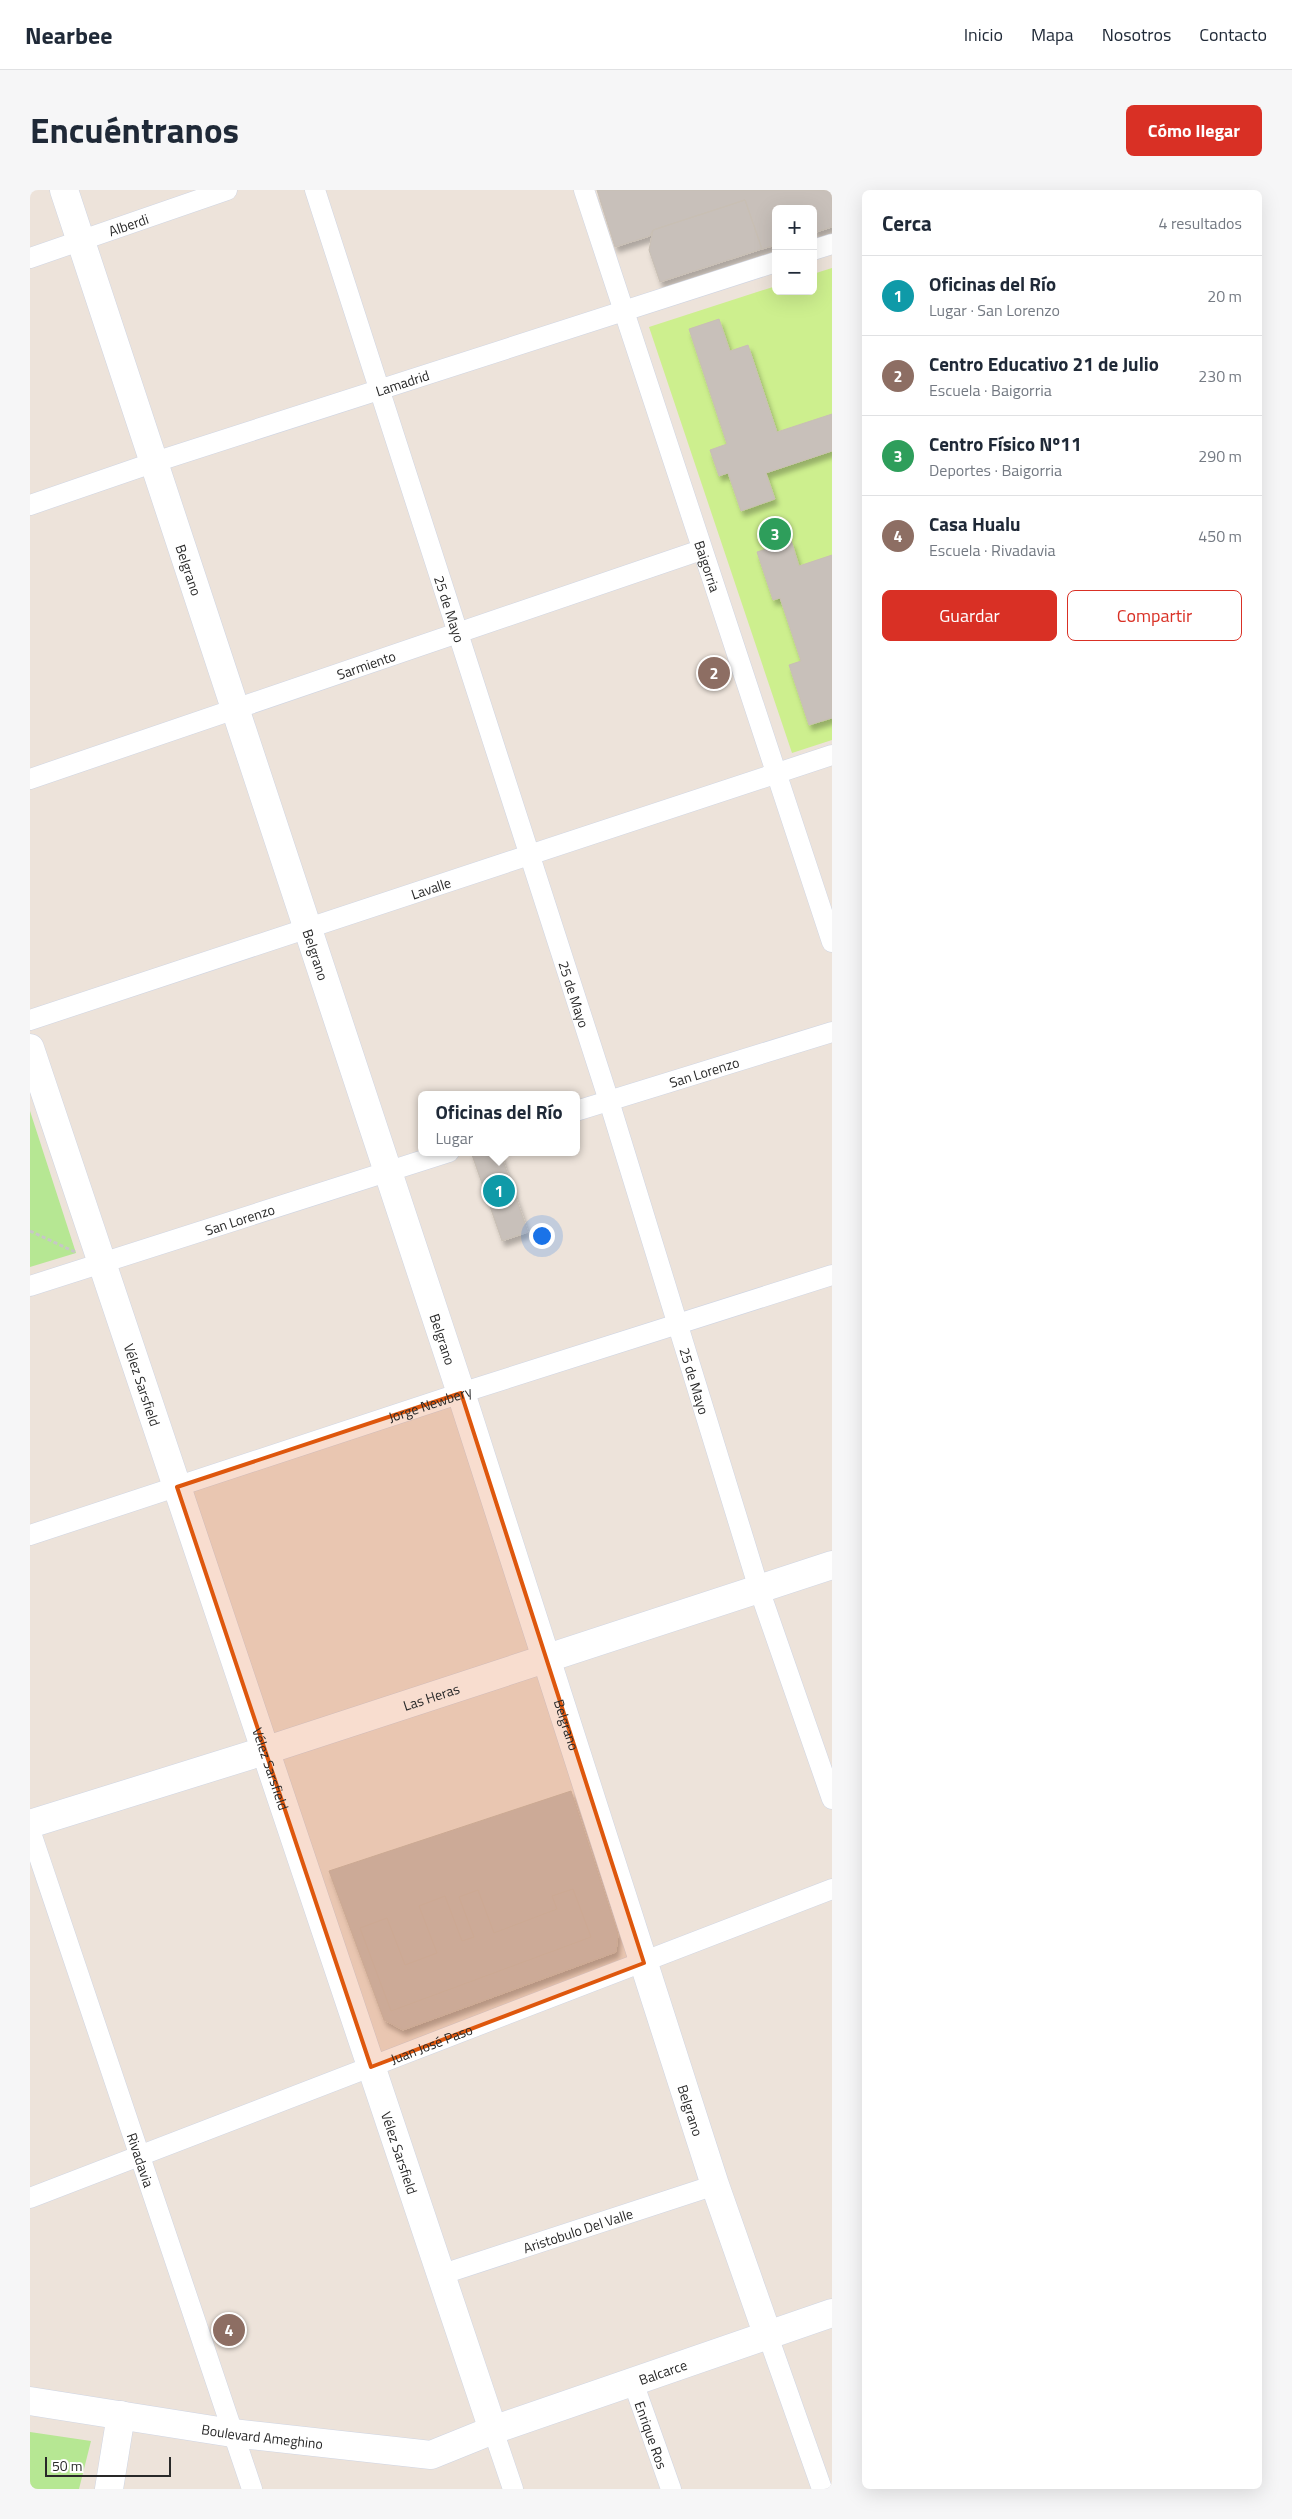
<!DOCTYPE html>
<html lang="es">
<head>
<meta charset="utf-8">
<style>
  body { margin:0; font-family:"Titillium Web",sans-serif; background:#f6f6f7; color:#1f2937 }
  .controls { position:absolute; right:15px; top:15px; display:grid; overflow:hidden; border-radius:8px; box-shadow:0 5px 20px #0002 }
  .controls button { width:45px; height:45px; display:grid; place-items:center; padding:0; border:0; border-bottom:1px solid #e0e1e3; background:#fff; color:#1f2937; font:25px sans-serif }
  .scale { position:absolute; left:15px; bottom:12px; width:126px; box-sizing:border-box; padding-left:5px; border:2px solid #292929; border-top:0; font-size:14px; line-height:18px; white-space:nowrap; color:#292929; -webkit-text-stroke:4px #fff; paint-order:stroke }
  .you { position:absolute; left:511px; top:1045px; width:18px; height:18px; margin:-12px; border:4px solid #fff; border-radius:50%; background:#1a73e8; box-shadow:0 0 0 8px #1a73e833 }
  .badge { display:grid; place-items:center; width:32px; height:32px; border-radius:50%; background:#d93025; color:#fff; font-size:16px; font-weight:700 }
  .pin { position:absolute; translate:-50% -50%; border:2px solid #fff; box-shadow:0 1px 5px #0006 }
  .popup { position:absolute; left:388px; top:901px; width:162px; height:65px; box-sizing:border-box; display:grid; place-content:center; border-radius:8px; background:#fff; filter:drop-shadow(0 1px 4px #0005); font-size:16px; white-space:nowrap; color:#747a83 }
  .popup b { font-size:19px; color:#1f2937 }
  .popup::after { content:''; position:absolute; left:50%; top:100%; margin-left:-10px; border:10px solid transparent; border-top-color:#fff }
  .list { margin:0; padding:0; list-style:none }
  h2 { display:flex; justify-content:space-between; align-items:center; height:65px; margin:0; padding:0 20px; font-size:21px }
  h2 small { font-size:16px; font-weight:400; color:#747a83 }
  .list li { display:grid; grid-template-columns:32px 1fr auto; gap:15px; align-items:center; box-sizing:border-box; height:80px; padding:0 20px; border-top:1px solid #e0e1e3 }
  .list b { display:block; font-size:19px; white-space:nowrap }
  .list p { margin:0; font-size:16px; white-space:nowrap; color:#747a83 }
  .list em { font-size:16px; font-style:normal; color:#747a83 }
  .actions { display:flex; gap:10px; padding:15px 20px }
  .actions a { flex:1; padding:11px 0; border:1px solid #d93025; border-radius:8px; text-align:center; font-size:18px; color:#d93025 }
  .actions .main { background:#d93025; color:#fff }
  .map { position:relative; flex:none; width:802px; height:2299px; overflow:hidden; border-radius:8px }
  header { display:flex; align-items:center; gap:30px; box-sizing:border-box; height:70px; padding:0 25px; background:#fff; border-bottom:1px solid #e0e1e3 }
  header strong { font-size:24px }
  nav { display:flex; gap:28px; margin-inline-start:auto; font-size:18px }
  .intro { display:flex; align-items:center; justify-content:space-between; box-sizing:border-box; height:120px; padding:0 30px }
  h1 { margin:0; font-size:35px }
  .button { padding:12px 22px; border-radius:8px; background:#d93025; color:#fff; font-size:18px; font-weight:700 }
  main { display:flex; gap:30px; padding:0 30px }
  aside { flex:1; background:#fff; border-radius:8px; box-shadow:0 5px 20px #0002 }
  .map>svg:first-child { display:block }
</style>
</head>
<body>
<header>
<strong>Nearbee</strong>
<nav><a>Inicio</a><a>Mapa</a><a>Nosotros</a><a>Contacto</a></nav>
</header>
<div class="intro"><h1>Encuéntranos</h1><a class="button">Cómo llegar</a></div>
<main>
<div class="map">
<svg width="802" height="2299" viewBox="0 0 802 2299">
  <defs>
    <filter id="shadow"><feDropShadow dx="3" dy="5.5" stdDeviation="2.5" flood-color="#0004"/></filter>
  </defs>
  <rect width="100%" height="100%" fill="#ede3da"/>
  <path fill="#b6e793" d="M0,921L46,1063L0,1077Z
    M0,2242L61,2251L49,2299H0Z"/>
  <path fill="#cdef8e" d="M802,78V550L762,563L619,137L746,96V101H783V84Z"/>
  <path fill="#c8c0ba" stroke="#c8bfb4" filter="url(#shadow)" d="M567,0H802V37L783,43V19H746V55L732,59L715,10L623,40L620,46L585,57Z
    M715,10L732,59L630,92L619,60L623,40Z
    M689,129L700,161L718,155L747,242L802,224V261L736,283L745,309L711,321L698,283L689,286L680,260L697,254L659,139Z
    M761,350L769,376L802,365V528L779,535L759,475L771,471L750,408L743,410L727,362Z
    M441,962H470L498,1042L472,1051Z
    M541,1601L588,1744L586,1762L373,1840L354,1830L299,1681Z
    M543,1699L561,1747L361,1821L330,1738L357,1728L375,1775L407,1763L389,1716L415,1706L432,1751L444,1747L429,1707L448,1700L464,1743L527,1719L522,1706Z"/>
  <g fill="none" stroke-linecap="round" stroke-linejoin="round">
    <g stroke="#cfd5e3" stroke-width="21">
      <g id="minor">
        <path id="s1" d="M285,0L579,911L729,1399L802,1609"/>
        <path id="s2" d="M554,0L802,752"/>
        <path d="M783,60L802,54"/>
        <path id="s3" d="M0,68L197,0"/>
        <path id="s4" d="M0,315L125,272L746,72"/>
        <path id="s5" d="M0,589L671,360"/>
        <path id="s6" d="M0,830L802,565"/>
        <path id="s7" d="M546,921L802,842"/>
        <path id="s8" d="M0,1096L419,962"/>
        <path id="s9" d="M0,1345L431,1203L802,1085"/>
        <path id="s10" d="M0,1640L222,2299"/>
        <path id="s11" d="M0,2008L802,1699"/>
        <path id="s12" d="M410,2085L685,1995"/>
        <path d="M738,2146L792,2299"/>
        <path id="s13" d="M603,2192L641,2299"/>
        <path d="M463,2240L483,2299"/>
      </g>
    </g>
    <g stroke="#cfd5e3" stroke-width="29">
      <g id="secondary">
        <path id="s14" d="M34,0L431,1203L685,1995L738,2146"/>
        <path id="s15" d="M0,858L463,2240"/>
        <path id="s16" d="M0,1634L234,1561L802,1375"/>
        <path id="s17" d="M0,2211L202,2243L401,2265L463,2240L802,2123"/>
        <path d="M79,2299L91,2225"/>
      </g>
    </g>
    <path stroke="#c7c7c7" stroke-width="3" stroke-dasharray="4 2.5" stroke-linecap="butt" d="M0,1041L45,1062"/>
    <use href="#minor" stroke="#fff" stroke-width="20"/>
    <use href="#secondary" stroke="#fff" stroke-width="28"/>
  </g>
  <path fill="#de570d" fill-opacity="0.2" stroke="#de570d" stroke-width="4" stroke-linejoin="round" d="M431,1203L614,1773L341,1877L147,1297Z"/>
  <g text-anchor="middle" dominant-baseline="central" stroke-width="4" stroke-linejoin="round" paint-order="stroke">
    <g font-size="14" fill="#292929" stroke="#fff">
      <text stroke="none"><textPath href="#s3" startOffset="104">Alberdi</textPath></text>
      <text stroke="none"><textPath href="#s4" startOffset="392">Lamadrid</textPath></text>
      <text stroke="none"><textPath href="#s2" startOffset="396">Baigorria</textPath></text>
      <text stroke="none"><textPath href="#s14" startOffset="400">Belgrano</textPath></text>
      <text stroke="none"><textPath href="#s1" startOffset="440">25 de Mayo</textPath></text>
      <text stroke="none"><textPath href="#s5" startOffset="355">Sarmiento</textPath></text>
      <text stroke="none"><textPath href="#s6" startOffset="422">Lavalle</textPath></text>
      <text stroke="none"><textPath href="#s14" startOffset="805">Belgrano</textPath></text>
      <text stroke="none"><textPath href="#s1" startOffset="845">25 de Mayo</textPath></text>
      <text stroke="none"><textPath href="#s7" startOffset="134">San Lorenzo</textPath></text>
      <text stroke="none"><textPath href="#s8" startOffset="220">San Lorenzo</textPath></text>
      <text stroke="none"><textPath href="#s14" startOffset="1210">Belgrano</textPath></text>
      <text stroke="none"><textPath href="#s1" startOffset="1250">25 de Mayo</textPath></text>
      <text stroke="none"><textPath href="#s15" startOffset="355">Vélez Sarsfield</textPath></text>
      <text stroke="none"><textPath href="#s9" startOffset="421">Jorge Newbery</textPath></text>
      <text stroke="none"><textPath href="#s16" startOffset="421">Las Heras</textPath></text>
      <text stroke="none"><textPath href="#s14" startOffset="1615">Belgrano</textPath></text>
      <text stroke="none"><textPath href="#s15" startOffset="760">Vélez Sarsfield</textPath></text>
      <text stroke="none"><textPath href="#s11" startOffset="430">Juan José Paso</textPath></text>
      <text stroke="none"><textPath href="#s14" startOffset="2020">Belgrano</textPath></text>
      <text stroke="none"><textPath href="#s15" startOffset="1165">Vélez Sarsfield</textPath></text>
      <text stroke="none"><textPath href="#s10" startOffset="348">Rivadavia</textPath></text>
      <text stroke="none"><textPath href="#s12" startOffset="145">Aristobulo Del Valle</textPath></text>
      <text stroke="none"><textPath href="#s17" startOffset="651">Balcarce</textPath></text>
      <text stroke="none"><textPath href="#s13" startOffset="56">Enrique Ros</textPath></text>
      <text stroke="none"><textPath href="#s17" startOffset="235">Boulevard Ameghino</textPath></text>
    </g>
  </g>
</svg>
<div class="controls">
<button>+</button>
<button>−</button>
</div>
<div class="scale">50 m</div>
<div class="you"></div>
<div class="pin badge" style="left:469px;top:1001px;background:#0f9aa8">1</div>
<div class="popup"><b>Oficinas del Río</b>Lugar</div>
<div class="pin badge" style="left:684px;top:483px;background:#8d6e63">2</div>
<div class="pin badge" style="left:745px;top:344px;background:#2e9e5b">3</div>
<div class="pin badge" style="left:199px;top:2140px;background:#8d6e63">4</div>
</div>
<aside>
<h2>Cerca<small>4 resultados</small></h2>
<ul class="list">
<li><span class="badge" style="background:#0f9aa8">1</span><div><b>Oficinas del Río</b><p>Lugar · San Lorenzo</p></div><em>20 m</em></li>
<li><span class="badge" style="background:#8d6e63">2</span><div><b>Centro Educativo 21 de Julio</b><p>Escuela · Baigorria</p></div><em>230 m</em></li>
<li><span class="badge" style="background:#2e9e5b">3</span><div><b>Centro Físico Nº11</b><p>Deportes · Baigorria</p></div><em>290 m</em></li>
<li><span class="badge" style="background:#8d6e63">4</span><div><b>Casa Hualu</b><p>Escuela · Rivadavia</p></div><em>450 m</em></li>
</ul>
<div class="actions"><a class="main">Guardar</a><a>Compartir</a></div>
</aside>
</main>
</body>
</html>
